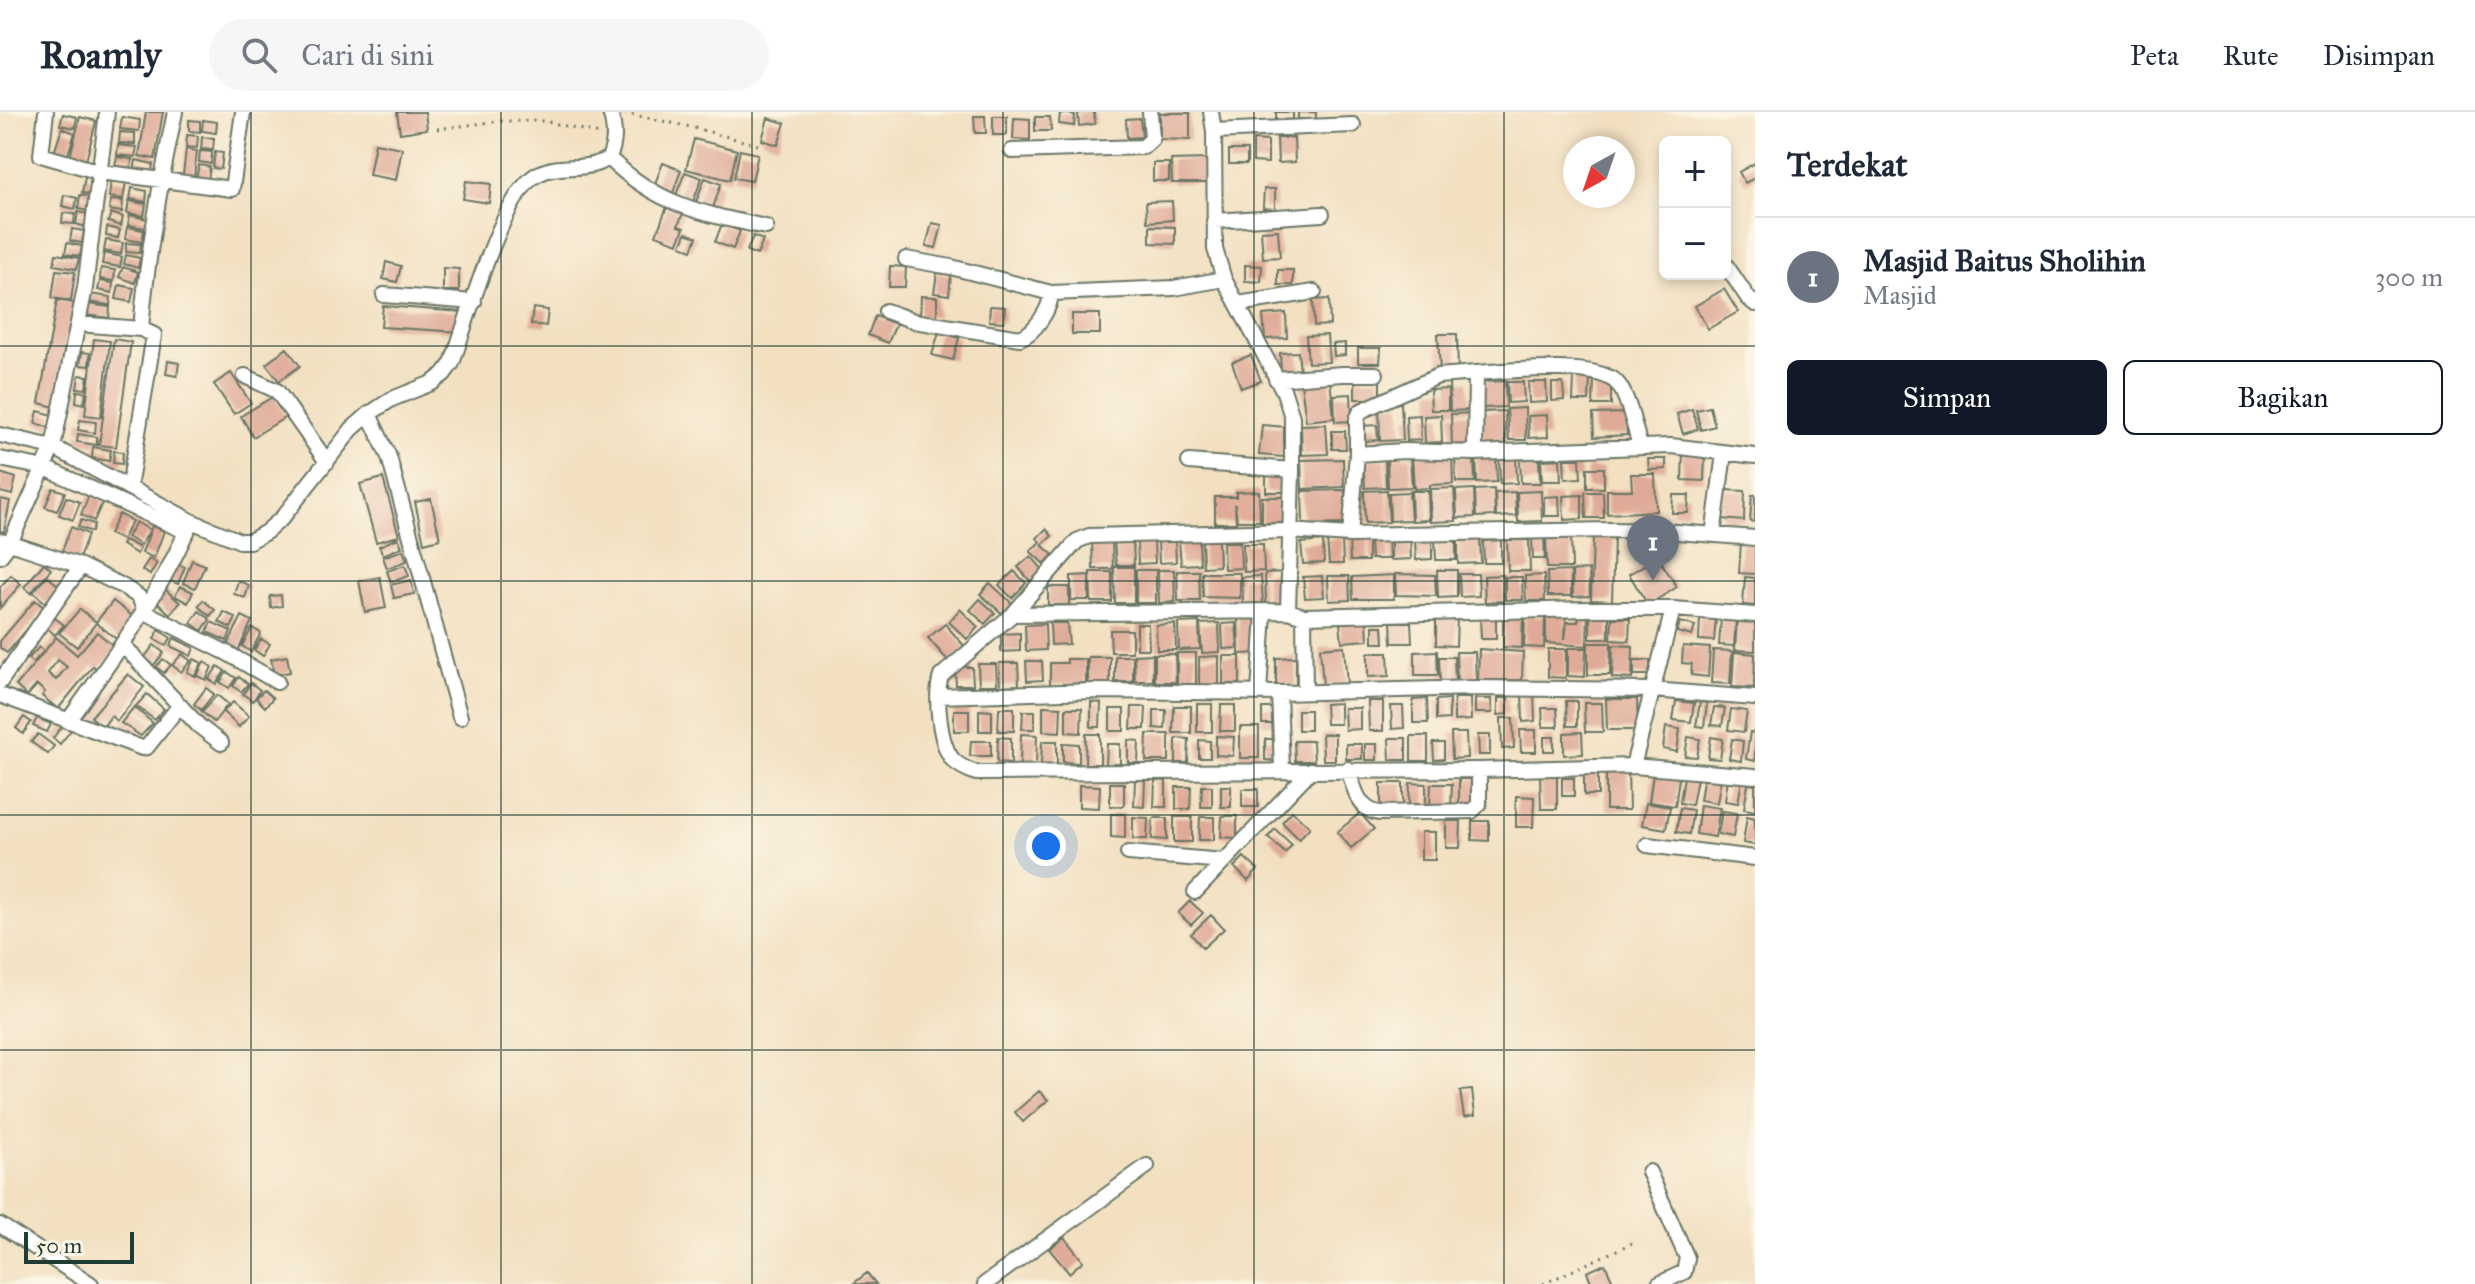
<!DOCTYPE html>
<html lang="id">
<head>
<meta charset="utf-8">
<style>
  body { margin:0; font-family:"IM FELL Great Primer",serif; background:#f6f6f7; color:#1f2937 }
  .controls { position:absolute; right:24px; top:24px; display:grid; overflow:hidden; border-radius:12px; box-shadow:0 4px 12px #0003 }
  .controls button { width:72px; height:72px; display:grid; place-items:center; padding:0; border:0; border-bottom:2px solid #e0e1e3; background:#fff; color:#1f2937; font:40px sans-serif }
  .compass { position:absolute; left:1563px; top:24px; width:72px; height:72px; border-radius:50%; background:#fff; box-shadow:0 4px 12px #0003; rotate:220deg }
  .scale { position:absolute; left:24px; bottom:20px; width:110px; box-sizing:border-box; padding-left:8px; border:4px solid #1f3d34; border-top:0; font-size:22px; line-height:28px; white-space:nowrap; color:#1f3d34; -webkit-text-stroke:6px #fcf5e5; paint-order:stroke }
  .you { position:absolute; left:1046px; top:734px; width:28px; height:28px; margin:-20px; border:6px solid #fff; border-radius:50%; background:#1a73e8; box-shadow:0 0 0 12px #1a73e833 }
  .badge { display:grid; place-items:center; width:52px; height:52px; border-radius:50%; background:#111827; color:#fff; font-size:26px; font-weight:700 }
  .pin { position:absolute; translate:-50% -66px; filter:drop-shadow(0 2px 4px #0008) }
  .pin::after { content:''; position:absolute; top:42px; width:28px; height:24px; background:inherit; clip-path:polygon(0 0,100% 0,50% 100%) }
  .list { margin:0; padding:0; list-style:none }
  h2 { display:flex; justify-content:space-between; align-items:center; height:104px; margin:0; padding:0 32px; font-size:34px }
  h2 small { font-size:26px; font-weight:400; color:#747a83 }
  .list li { display:grid; grid-template-columns:52px 1fr auto; gap:24px; align-items:center; box-sizing:border-box; height:120px; padding:0 32px; border-top:2px solid #e0e1e3 }
  .list b { display:block; font-size:30px; white-space:nowrap }
  .list p { margin:0; font-size:26px; white-space:nowrap; color:#747a83 }
  .list em { font-size:26px; font-style:normal; color:#747a83 }
  .actions { display:flex; gap:16px; padding:24px 32px }
  .actions a { flex:1; padding:18px 0; border:2px solid #111827; border-radius:12px; text-align:center; font-size:28px; color:#111827 }
  .actions .main { background:#111827; color:#fff }
  .icon { flex:none; width:44px; height:44px; fill:none; stroke:currentColor; stroke-width:2; stroke-linecap:round; stroke-linejoin:round }
  .map { position:relative; flex:none; width:1755px; height:1172px; overflow:hidden }
  header { display:flex; align-items:center; gap:48px; box-sizing:border-box; height:112px; padding:0 40px; background:#fff; border-bottom:2px solid #e0e1e3 }
  header strong { font-size:38px }
  nav { display:flex; gap:44px; margin-inline-start:auto; font-size:28px }
  .search { width:560px; height:72px; background:#f6f6f7; display:flex; align-items:center; gap:20px; box-sizing:border-box; padding:0 28px; border-radius:44px; color:#747a83; font-size:30px }
  main { display:flex }
  aside { flex:1; background:#fff }
  .map>svg:first-child { display:block }
</style>
</head>
<body>
<header>
<strong>Roamly</strong>
<div class="search"><svg class="icon" aria-label="search" viewBox="0 0 24 24"><circle cx="10" cy="10" r="6"/><path d="M15 15l6 6"/></svg>Cari di sini</div>
<nav><a>Peta</a><a>Rute</a><a>Disimpan</a></nav>
</header>
<main>
<div class="map">
<svg width="1755" height="1172" viewBox="0 0 1755 1172">
  <rect width="100%" height="100%" fill="#fcf5e5"/>
  <filter id="ink" filterUnits="userSpaceOnUse"><feTurbulence type="fractalNoise" baseFrequency=".0125" numOctaves="2"/><feDisplacementMap in="SourceGraphic" scale="16" xChannelSelector="R" yChannelSelector="G"/><feConvolveMatrix kernelMatrix="1 2 1 2 8 2 1 2 1" color-interpolation-filters="sRGB"/></filter>
  <filter id="wash" filterUnits="userSpaceOnUse"><feTurbulence type="fractalNoise" baseFrequency=".006" numOctaves="4" result="noise"/><feDisplacementMap in="SourceGraphic" scale="32" xChannelSelector="R" yChannelSelector="G"/><feGaussianBlur stdDeviation="1.8" result="paint"/><feColorMatrix in="noise" values="0 0 0 0 0 0 0 0 0 0 0 0 0 0 0 0 0 1.4 0 .05"/><feComposite in="paint" operator="in"/></filter>
  <g filter="url(#wash)">
    <rect width="100%" height="100%" fill="#f2e0c1"/>
    <g id="blocks">
      <path fill="#dfaa97" fill-rule="evenodd" d="M146,0H163L155,47L139,44Z
        M397,0H425L427,17L400,21Z
        M1092,0H1094L1095,12L1079,14L1078,1Z
        M1276,0H1293V8L1276,7Z
        M1298,0H1316V7H1298Z
        M1060,1L1075,3L1074,14L1059,12Z
        M1160,1H1190V28L1160,27Z
        M63,2L77,5L75,16L60,13Z
        M974,4H985L986,21H975Z
        M993,4H1007V23H993Z
        M80,5L96,9L85,53L69,49Z
        M122,5L140,8L139,19L120,17Z
        M1035,5H1050L1051,19H1035Z
        M768,6L785,11L778,33L762,28Z
        M1014,6L1030,7V28L1013,27Z
        M1140,6L1142,25L1127,26L1126,7Z
        M189,8L200,9V20L189,19Z
        M203,8L217,10L216,21L202,19Z
        M62,16L75,21L67,45L54,41Z
        M120,20L135,21V32L119,31Z
        M187,23L198,24L197,36L186,35Z
        M202,25L214,26L213,38L201,37Z
        M1277,26H1294L1295,50L1278,51Z
        M694,27L737,38L730,68L686,57Z
        M1253,28L1268,29V51L1253,50Z
        M375,31L402,36L396,68L369,63Z
        M118,33L137,35L135,45L117,43Z
        M186,37L197,39L194,65L183,63Z
        M740,38L758,42L752,69L734,66Z
        M1229,38H1247V52H1229Z
        M200,39L212,40L211,52L199,50Z
        M215,40L223,41L221,57L213,56Z
        M117,45L132,47L131,56L115,54Z
        M1207,47L1208,71H1172L1171,48Z
        M136,48L153,52L151,64L134,60Z
        M663,51L681,58L673,81L654,74Z
        M1153,51H1169V69H1153Z
        M1755,51V66L1745,71L1739,60Z
        M199,53L210,55L208,68L196,66Z
        M685,60L702,66L693,90L676,83Z
        M85,65L92,66L89,82L82,81Z
        M705,66L721,72L713,96L696,90Z
        M111,68L126,70L123,87L109,85Z
        M466,69L491,72L489,91L463,87Z
        M132,76L147,79L146,90L130,87Z
        M1264,77H1275V97L1263,96Z
        M64,83L77,86L75,97L62,94Z
        M80,83L90,85L88,99L78,97Z
        M111,88L123,89L122,100L109,98Z
        M129,89L146,92L144,104L127,101Z
        M1172,89L1173,108L1147,110L1146,90Z
        M667,95L683,101L678,114L684,116L678,131L656,123Z
        M78,100L88,102L86,115L76,112Z
        M63,101L75,102L74,112L62,111Z
        M111,101L123,105L121,114L108,110Z
        M130,103L152,108L151,117L128,113Z
        M932,111L942,113L936,136L926,134Z
        M722,112L740,119L733,137L715,130Z
        M1150,114L1175,115V132L1150,131Z
        M107,115L120,118L118,126L106,124Z
        M127,115L144,118L142,130L125,127Z
        M72,117L84,119L82,131L70,129Z
        M1278,118L1280,145L1263,146L1261,119Z
        M686,121L697,125L692,138L681,134Z
        M753,124L763,128L757,143L747,139Z
        M106,128L123,131L121,142L104,139Z
        M67,131L82,134L80,144L65,142Z
        M126,131L141,132L140,141L126,140Z
        M104,141L122,145L120,155L102,152Z
        M56,142L79,146L76,157L54,153Z
        M126,143L140,146L138,156L124,152Z
        M386,150L401,154L397,170L383,167Z
        M1245,153L1262,154L1261,170L1245,169Z
        M890,154L906,155L905,175H889Z
        M123,155L138,160L135,171L119,165Z
        M101,156L115,158L114,169L100,167Z
        M443,156L459,157V179H443Z
        M56,158L75,160L71,189L52,186Z
        M1278,158H1293V173H1278Z
        M937,161L951,163L949,183L934,181Z
        M100,169L113,171L112,181L98,178Z
        M119,173L134,176L131,190L116,187Z
        M1724,177L1738,200L1708,217L1695,194Z
        M89,182L111,185L110,193L88,190Z
        M921,184L937,185V205L920,204Z
        M1329,187L1330,213L1314,214L1313,188Z
        M57,188L74,191L55,295L39,291Z
        M87,192L110,195L109,206L86,203Z
        M383,194L462,200L461,220L381,215Z
        M990,194L1005,195L1004,210L989,209Z
        M533,196L548,198L546,214L531,212Z
        M1286,201L1287,226L1265,227L1263,203Z
        M1072,202H1100V222H1072Z
        M875,204L896,212L888,231L868,223Z
        M939,220L959,226L953,248L932,243Z
        M1438,222H1457L1458,260H1440Z
        M1327,223L1329,250L1308,251L1306,224Z
        M94,227L110,229L101,305L85,303Z
        M114,227L131,230L116,335L99,333Z
        M1345,231V243L1334,244L1333,232Z
        M287,236L300,254L279,269L266,252Z
        M1358,236H1381L1380,251H1358Z
        M82,240L90,241L89,254L80,253Z
        M1298,240L1300,259L1281,260L1280,241Z
        M1251,243L1261,269L1241,276L1232,250Z
        M168,249L179,251L177,264L166,262Z
        M231,261L251,291L234,302L214,272Z
        M79,263L88,264L86,277L77,276Z
        M1355,266H1380V287H1355Z
        M1574,266H1590L1589,289H1573Z
        M1330,268L1334,306L1306,309L1301,271Z
        M1594,268L1611,269V293H1593Z
        M1449,269H1468L1470,298L1450,299Z
        M1505,269L1506,295L1483,296L1482,270Z
        M1507,270H1523L1524,290L1508,291Z
        M1528,270H1546L1547,290L1529,291Z
        M1552,271H1563L1564,288L1552,289Z
        M1448,277V298H1431L1430,278Z
        M77,279L86,280L84,292L76,290Z
        M1351,282L1352,309L1335,310L1334,283Z
        M274,284L286,305L253,325L241,304Z
        M1401,291L1403,328L1380,329L1379,292Z
        M1710,295L1715,314L1701,318L1696,298Z
        M1525,296L1526,328H1509L1507,297Z
        M1692,297L1698,317L1683,322L1677,302Z
        M38,299L53,303L50,316L35,311Z
        M1505,299L1506,333L1483,334L1482,300Z
        M1473,301L1474,332L1452,333L1451,302Z
        M1626,301L1627,323L1594,325L1593,302Z
        M1420,303L1421,328L1407,329L1406,304Z
        M1441,303L1442,330L1425,331L1424,304Z
        M1547,303L1548,325L1529,326L1528,304Z
        M80,308L96,310L95,321L78,318Z
        M1326,312L1328,342L1302,343L1301,313Z
        M1262,313L1286,315L1284,345L1259,343Z
        M1377,313L1378,328L1362,329L1361,314Z
        M1332,319H1345L1346,337H1332Z
        M78,322L97,325V333L77,330Z
        M93,335L111,338L109,349L92,346Z
        M114,339L123,340L122,352L113,351Z
        M1683,339L1705,340L1704,369L1682,368Z
        M1452,342L1453,372L1430,373V376L1414,377L1412,344Z
        M1499,342H1516L1517,371L1500,372Z
        M1496,343L1497,370L1477,371L1476,344Z
        M1410,344L1412,375L1388,376L1387,345Z
        M1455,345H1474L1475,370H1456Z
        M1539,345L1540,371H1521L1520,346Z
        M1343,347L1344,375L1302,377L1301,348Z
        M1385,347L1386,375L1365,376L1363,348Z
        M1560,347L1561,369H1542L1541,348Z
        M1564,347H1580L1581,366L1565,367Z
        M1648,347H1666V357L1649,358Z
        M1587,356H1604V376H1587Z
        M1285,360V380H1266V361Z
        M0,361L16,366L12,383L0,380Z
        M1631,362H1655L1656,399L1607,402V378H1632Z
        M383,366L399,424L376,430L360,372Z
        M53,376L65,380L57,399L45,395Z
        M1454,376L1456,409L1431,410L1430,377Z
        M1474,377L1475,405L1457,406L1456,378Z
        M1494,377L1495,404L1476,405L1475,378Z
        M1345,378L1346,412L1303,413L1302,379Z
        M1387,378L1389,410L1365,411L1364,379Z
        M1723,378L1745,379L1744,409L1721,407Z
        M1259,379L1260,409H1237L1235,392L1236,411H1215V385H1236V380Z
        M1411,379H1428L1429,408L1412,409Z
        M1541,379L1542,409L1518,410L1517,380Z
        M1409,380L1411,408L1390,409L1389,381Z
        M1515,380L1516,404L1496,405L1495,381Z
        M1585,380H1603L1604,406H1586Z
        M89,383L103,389L94,409L81,403Z
        M1582,383V407L1564,408L1563,384Z
        M1673,383H1689L1688,401H1672Z
        M1752,383H1755V410L1750,409Z
        M1559,384L1560,404H1544V385Z
        M66,385L80,390L73,408L59,403Z
        M1262,385H1287V411H1262Z
        M0,387L10,389L4,420L0,419Z
        M431,387L440,427L424,431L415,390Z
        M119,402L132,409L122,428L109,422Z
        M81,408L94,412L92,420L78,415Z
        M136,410L150,418L141,433L127,425Z
        M152,414L164,419L154,446L142,441Z
        M71,415L88,422L78,449L61,442Z
        M1046,417L1052,424L1042,433L1053,443L1044,452L1030,439L1040,430L1037,426Z
        M1571,422L1572,456H1547L1546,423Z
        M1593,423L1614,424L1612,489L1591,488Z
        M1368,425V449H1350L1349,426Z
        M1391,425H1410L1411,447L1391,448Z
        M398,426L402,435L383,443L379,434Z
        M1342,426L1343,452H1329L1327,428Z
        M1480,426L1481,451L1458,452V427Z
        M1532,426H1544L1545,447H1533Z
        M1133,427L1134,453H1116L1114,428Z
        M1154,427L1155,451L1138,452L1137,428Z
        M1199,427L1200,452L1181,453L1179,428Z
        M1388,427L1389,447H1371L1370,428Z
        M125,428L140,436L137,442L122,433Z
        M1092,428H1112L1113,457H1093Z
        M1158,428H1175L1176,450L1159,451Z
        M1415,428H1432V447L1416,448Z
        M1435,428H1456V448H1436Z
        M1501,428V451H1484L1483,429Z
        M1507,428H1529L1530,459H1508Z
        M1202,429H1218L1219,454L1203,455Z
        M1323,429L1324,451L1303,452L1301,431Z
        M1223,430H1240L1241,456L1224,457Z
        M1741,431L1755,432V462L1739,461Z
        M1243,432H1263L1264,459L1244,460Z
        M403,438L407,449L387,456L383,445Z
        M1031,444L1043,458L1030,469L1018,455Z
        M1658,445L1677,475L1648,493L1629,462Z
        M149,447L157,451L150,463L142,458Z
        M192,448L205,453L195,476L183,471Z
        M44,451L51,457L31,481L24,475Z
        M177,452L185,455L178,472L171,469Z
        M405,453L409,464L391,470L387,459Z
        M1114,455H1134V491H1115Z
        M1136,458H1156V491H1136Z
        M1158,458H1174L1175,490L1159,491Z
        M1437,458H1457V485L1438,486Z
        M1589,458L1590,484L1573,485L1572,459Z
        M1014,459L1026,471L1012,486L999,473Z
        M1177,459H1199L1200,489H1178Z
        M1571,459V484H1548L1547,460Z
        M1090,460H1112V490H1091Z
        M1285,460L1286,491L1266,492L1265,461Z
        M1202,461H1240V486L1203,485Z
        M1395,462L1435,463L1436,484L1396,483Z
        M1459,462H1478L1479,484L1460,485Z
        M11,463L21,472L0,496V475Z
        M1089,463V488H1071V464Z
        M1394,463V487H1353L1352,465Z
        M1503,463L1504,489L1485,490L1484,464Z
        M1544,463L1545,489H1526L1525,464Z
        M47,464L60,475L47,492L33,480Z
        M1261,464L1263,491L1243,492L1242,465Z
        M1322,464L1324,485L1305,486L1303,465Z
        M1328,464H1349L1350,488L1329,489Z
        M380,465L386,496L365,500L359,469Z
        M1505,465H1522L1523,488H1505Z
        M1745,465L1755,466V494L1743,493Z
        M411,468L414,482L394,486L391,473Z
        M238,469L249,473L245,486L234,482Z
        M990,471L1014,493L1005,504L980,482Z
        M180,474L193,480L188,491L175,484Z
        M1048,475H1069V493H1048Z
        M164,476L180,491L170,502L154,487Z
        M281,483L282,494L271,496L270,484Z
        M980,487L995,501L985,512L970,498Z
        M35,488L45,496L7,541L0,536V529Z
        M203,488L215,498L210,504L198,494Z
        M113,489L136,507L119,529L96,511L77,535L59,521L80,497L96,510Z
        M960,497L978,515L967,527L949,510Z
        M199,499L210,507L202,519L191,511Z
        M224,500L236,506L231,516L219,510Z
        M1546,502H1566L1565,527L1567,510H1578L1579,503H1588L1587,534L1546,531Z
        M242,504L252,509L237,541L226,536Z
        M1238,504H1260V541L1239,542Z
        M1503,504H1523L1522,536L1503,535Z
        M1525,504L1545,505L1544,536L1524,535Z
        M1480,505H1496V527H1481Z
        M1590,505H1609V527H1590Z
        M1700,505L1716,506L1714,529L1699,528Z
        M1721,505L1736,506L1734,534L1719,533Z
        M55,506L64,513L55,523L47,516Z
        M1436,506H1457L1456,534L1436,533Z
        M1612,506H1630L1629,529L1611,528Z
        M1737,506L1755,507V539L1735,538Z
        M1367,509L1368,528L1342,530L1340,511Z
        M211,510L231,519L227,529L207,520Z
        M1199,510L1200,537L1179,538L1178,511Z
        M1391,510H1411L1412,531H1392Z
        M1680,510L1695,514L1692,524L1677,520Z
        M1050,511H1067L1069,532L1051,533Z
        M1219,511L1220,540L1202,541L1200,512Z
        M1236,511L1238,536L1223,537L1222,512Z
        M945,512L966,536L950,551L928,526Z
        M1045,512L1046,538L1026,539L1025,513Z
        M1137,512H1148L1149,537H1137Z
        M1175,512L1176,538H1157L1156,513Z
        M1373,514H1383L1384,531H1373Z
        M252,516L261,521L251,540L242,534Z
        M159,518L171,526L166,534L154,527Z
        M1110,518H1132V540H1111Z
        M97,520L117,537L98,558L93,554L58,597L42,584L45,580L37,573L27,584L16,574L56,525L77,543ZM58,548L67,555L56,568L48,561Z
        M1020,521V539L1001,540V522Z
        M174,526L194,536L191,544L170,534Z
        M261,527L270,532L263,544L254,538Z
        M1588,531H1611L1610,563H1588Z
        M154,533L164,541L153,554L144,546Z
        M1613,533L1633,534L1632,567L1612,566Z
        M1344,534L1347,572L1323,574L1320,536Z
        M1683,534L1710,536L1708,565L1691,563L1692,552L1682,551Z
        M39,535L44,539L33,551L28,547Z
        M1568,536H1586L1585,565L1568,564Z
        M1479,537L1523,540L1522,568L1478,569Z
        M1548,537H1566V566L1548,565Z
        M1713,538L1732,539L1730,572L1711,571Z
        M1437,539L1438,563H1415V540Z
        M1456,540H1475L1476,569L1457,570Z
        M1734,540L1755,542L1754,576L1732,575Z
        M1177,541H1196V572H1177Z
        M1368,541H1388L1389,564L1368,565Z
        M182,542L191,549L181,560L172,553Z
        M1153,542V569H1135L1134,543Z
        M1155,542H1175L1176,570H1155Z
        M287,544L290,560L274,563L271,547Z
        M1115,544H1133V570H1115Z
        M1219,544V573H1199V545Z
        M1223,544H1240V572H1223Z
        M1088,545H1110V572H1088Z
        M1296,545V573L1276,574V546Z
        M1439,545H1454L1455,570H1440Z
        M163,547L171,553L164,561L156,555Z
        M194,547L202,551L195,564L187,560Z
        M1067,547H1086V571L1050,573V551H1067Z
        M1634,548H1650V563H1634Z
        M1026,549H1042L1043,568L1027,569Z
        M204,550L212,555L206,568L197,564Z
        M999,551H1018L1019,573L1000,574Z
        M978,552H996L997,573H979Z
        M218,554L225,559L216,572L209,567Z
        M955,555H972L973,573H956Z
        M227,560L236,566L229,576L220,570Z
        M128,562L144,575L117,609L111,604L103,615L91,605Z
        M239,565L248,572L241,580L233,574Z
        M251,571L260,578L253,589L243,582Z
        M206,576L214,582L201,598L194,592Z
        M264,578L273,586L265,595L256,586Z
        M1522,581H1534L1535,609L1523,610Z
        M147,582L164,597L155,608L136,594Z
        M217,583L228,592L214,610L202,600Z
        M1454,586H1470L1471,608L1454,609Z
        M1498,586H1508V602L1498,603Z
        M1427,587L1428,611H1413V588Z
        M1449,587V607L1436,608V588Z
        M1475,587H1491L1492,601H1475Z
        M1606,587H1637L1638,618H1607Z
        M1368,589H1383V619H1369Z
        M1566,589H1577V614H1567Z
        M1676,589L1694,591L1691,610L1673,608Z
        M233,590L249,604L239,615L223,600Z
        M1091,590L1101,591L1100,615H1091Z
        M1700,590L1707,591L1704,615L1696,614Z
        M1340,591V612H1326L1325,592Z
        M1584,591H1602L1603,620H1585Z
        M1197,592H1212V620H1197Z
        M1221,593H1235V619H1220Z
        M1043,594L1061,595L1060,620L1043,619Z
        M1174,594H1191V621H1173Z
        M1391,594H1403L1404,616L1392,617Z
        M134,595L153,611L141,624L121,611Z
        M1132,595H1146L1145,617H1131Z
        M1714,595L1725,596L1722,614L1711,613Z
        M999,596H1014V619H998Z
        M1066,596H1082L1081,621L1066,620Z
        M1262,596H1276L1275,612H1262Z
        M1344,596H1360V617L1345,618Z
        M1542,596H1557L1558,615H1543Z
        M1110,597H1124V619H1110Z
        M1731,597L1747,599L1744,620L1728,618Z
        M954,598H969V619H954Z
        M979,598L992,599V619H979Z
        M1154,598H1166L1165,617L1154,616Z
        M1298,598H1310V618H1298Z
        M1023,599H1035V617H1022Z
        M24,605L31,610L23,622L16,616Z
        M37,606L51,612L47,620L33,614Z
        M1501,606H1513L1514,636L1502,637Z
        M63,613L71,618L60,632L53,626Z
        M1240,615H1259V646H1240Z
        M1666,615L1680,617L1677,640L1663,637Z
        M1520,618H1536V640H1521Z
        M1582,620L1583,642L1564,643V621Z
        M1750,620L1755,621V649L1746,647Z
        M1451,621H1466L1467,646L1452,647Z
        M38,622L54,634L48,642L31,630Z
        M1021,622L1037,623L1036,653H1020Z
        M1086,622H1100V652H1085Z
        M1147,622H1169V649H1146Z
        M1322,622H1335V648H1323Z
        M1478,623H1490V643H1479Z
        M1216,624L1234,625L1233,644L1216,643Z
        M1411,624H1428V649H1411Z
        M998,625L1011,626V651L997,650Z
        M1544,625H1554V639H1544Z
        M1688,625L1700,627L1697,645L1685,644Z
        M1711,625L1723,627L1720,647L1708,646Z
        M1176,626L1189,627L1188,651H1176Z
        M1389,626H1406V648H1390Z
        M1265,627H1277V649L1265,648Z
        M1732,627L1743,629L1741,649L1729,647Z
        M1128,628L1139,629L1138,651H1128Z
        M1199,628L1210,629V646H1199Z
        M971,629H991V644H970Z
        M1042,629H1057V653H1041Z
        M1294,629H1313L1314,649H1295Z
        M1063,631L1079,632V651L1063,650Z
        M1433,631H1444V647L1434,648Z
        M1107,632H1120V653H1106Z
        M1346,632H1362V647H1346Z
        M1365,632H1377V648H1365Z
        M1606,658H1628L1629,698H1606Z
        M1584,662H1598V683H1584Z
        M1653,662L1679,666L1675,694L1649,690Z
        M1704,662L1721,665L1717,691L1700,688Z
        M1540,664H1557V697H1541Z
        M1684,664L1697,666L1692,693L1680,691Z
        M1562,666H1574V684H1562Z
        M1728,666L1742,668L1738,691L1725,689Z
        M1459,667H1478V691H1459Z
        M1135,668H1145L1144,695L1134,694Z
        M1155,668L1166,669V695H1154Z
        M1110,671H1124V694H1110Z
        M1381,671H1403V694H1381Z
        M1410,671L1426,672V693L1409,692Z
        M1431,672H1452L1451,695L1430,694Z
        M1748,672L1755,673V699L1744,697Z
        M1079,673L1100,674L1099,696L1079,695Z
        M1202,674H1212V695H1201Z
        M1221,674H1231V695H1221Z
        M1176,675H1191L1190,697H1176Z
        M1242,677H1258V695H1242Z
        M1516,684L1534,685L1533,715H1516Z
        M1646,691L1670,695L1666,717L1642,713Z
        M1700,693L1720,696L1715,725L1696,722Z
        M1680,696L1693,698L1689,722L1676,720Z
        M1292,699L1310,715L1299,727L1282,710Z
        M1722,699L1737,701L1733,725L1718,722Z
        M1360,701L1374,717L1351,736L1337,720Z
        M1111,702H1125V726L1111,725Z
        M1222,704H1237V726L1221,725Z
        M1747,704L1755,706V733L1743,731Z
        M1133,705L1148,706L1147,727H1133Z
        M1174,705H1192V730H1174Z
        M1200,705H1214V728H1199Z
        M1153,706H1167V728L1152,727Z
        M1446,709H1461L1460,736H1446Z
        M1472,709H1489V729L1472,728Z
        M1275,717L1292,733L1285,741L1268,725Z
        M1421,720H1435V748H1421Z
        M1244,745L1258,758L1248,769L1234,755Z
        M1190,789L1203,801L1191,813L1178,801Z
        M1211,803L1224,817L1203,836L1191,822Z
        M1472,978L1475,1003L1464,1005L1460,979Z
        M1039,979L1048,988L1023,1010L1015,1000Z
        M1064,1125L1083,1149L1069,1161L1049,1137Z
        M1605,1152L1614,1172H1592L1587,1160Z
        M867,1161L876,1172H853Z"/>
    </g>
  </g>
  <g filter="url(#ink)">
    <use href="#blocks" fill-opacity="0" stroke="#697665" stroke-width="2"/>
    <g fill="none" stroke-linecap="round" stroke-linejoin="round">
      <g stroke="#697665" stroke-width="18">
        <path id="minor" d="M46,0L41,43L100,60L232,77L243,0
          M1211,0L1214,19L1215,137L1224,167L1284,280L1292,305V358L1288,499
          M1214,19L1353,13
          M1012,39L1143,35L1152,27L1150,0
          M609,46C657,93 703,102 766,115
          M1214,109L1322,102
          M906,147L951,155L1051,181
          M1725,152L1748,186L1755,192
          M384,183L474,190
          M1238,192L1314,180
          M886,199L914,209L1020,226C1035,221 1051,196 1051,181L1174,176L1224,167
          M78,212L141,217C147,144 160,72 175,0
          M1476,261C1507,259 1593,249 1616,270C1628,281 1635,318 1640,334
          M245,264L277,279L327,350
          M1276,267L1342,262H1376
          M369,302L389,345L460,605
          M0,323L53,335L191,409L240,429H250L266,420L282,406L352,317L369,302L392,287L432,271L444,262L452,251C467,210 502,80 538,62C561,50 586,61 609,46C616,29 615,17 610,0
          M1357,342V307L1361,299L1438,264L1476,261L1475,341
          M0,347L45,356L187,420
          M1189,350L1292,358
          M129,376L154,223L141,217
          M1350,423L1357,342L1404,339L1475,341L1671,334L1755,344
          M1713,423L1724,342
          M1755,426L1664,419L1612,418L1350,423L1289,419L1089,424L1077,429L1013,502L941,564C935,583 939,632 953,648C959,654 968,658 976,661L1479,658L1633,654L1755,664
          M0,429L10,431L53,335L85,176L107,0
          M0,444L10,431L81,454L124,475L139,485L145,500L227,541L277,570
          M1013,502L1288,499L1304,504L1589,497H1673L1755,503
          M1304,504L1305,580
          M123,533L199,614L221,631
          M0,570L81,454
          M1259,581L1264,500
          M1279,581L1282,657
          M0,583L142,636L147,635L180,593
          M938,584L1095,579L1279,581L1478,576L1652,578L1755,586
          M68,609C114,545 160,483 191,409
          M1633,654L1673,497
          M1348,657C1354,675 1358,699 1380,701L1472,699L1479,692V658
          M1647,733L1755,746
          M1128,741L1224,749
          M1195,780L1311,658
          M1649,1060L1687,1146L1684,1160L1659,1172
          M0,1113L91,1172
          M985,1172L1147,1054"/>
      </g>
      <path stroke="#697665" stroke-width="3" stroke-dasharray="2 6" stroke-linecap="butt" d="M624,1L691,15L758,33
        M437,17L500,9H544L600,22
        M1543,1172L1632,1131"/>
      <use href="#minor" stroke="#fff" stroke-width="14"/>
    </g>
  </g>
  <path fill="none" stroke="#1f3d34" stroke-width="2" stroke-opacity="0.55" d="M251,0V1172M501,0V1172M752,0V1172M1003,0V1172M1254,0V1172M1504,0V1172M0,234H1755M0,469H1755M0,703H1755M0,938H1755"/>
</svg>
<div class="controls">
<button>+</button>
<button>−</button>
</div>
<svg class="compass" viewBox="-18 -18 36 36"><path d="M0-13l5 13h-10z" fill="#e53935"/><path d="M0 13l5-13h-10z" fill="#747a83"/></svg>
<div class="scale">50 m</div>
<div class="you"></div>
<div class="pin badge" style="left:1653px;top:469px;background:#6b7280">1</div>
</div>
<aside>
<h2>Terdekat<small></small></h2>
<ul class="list">
<li><span class="badge" style="background:#6b7280">1</span><div><b>Masjid Baitus Sholihin</b><p>Masjid</p></div><em>300 m</em></li>
</ul>
<div class="actions"><a class="main">Simpan</a><a>Bagikan</a></div>
</aside>
</main>
</body>
</html>
